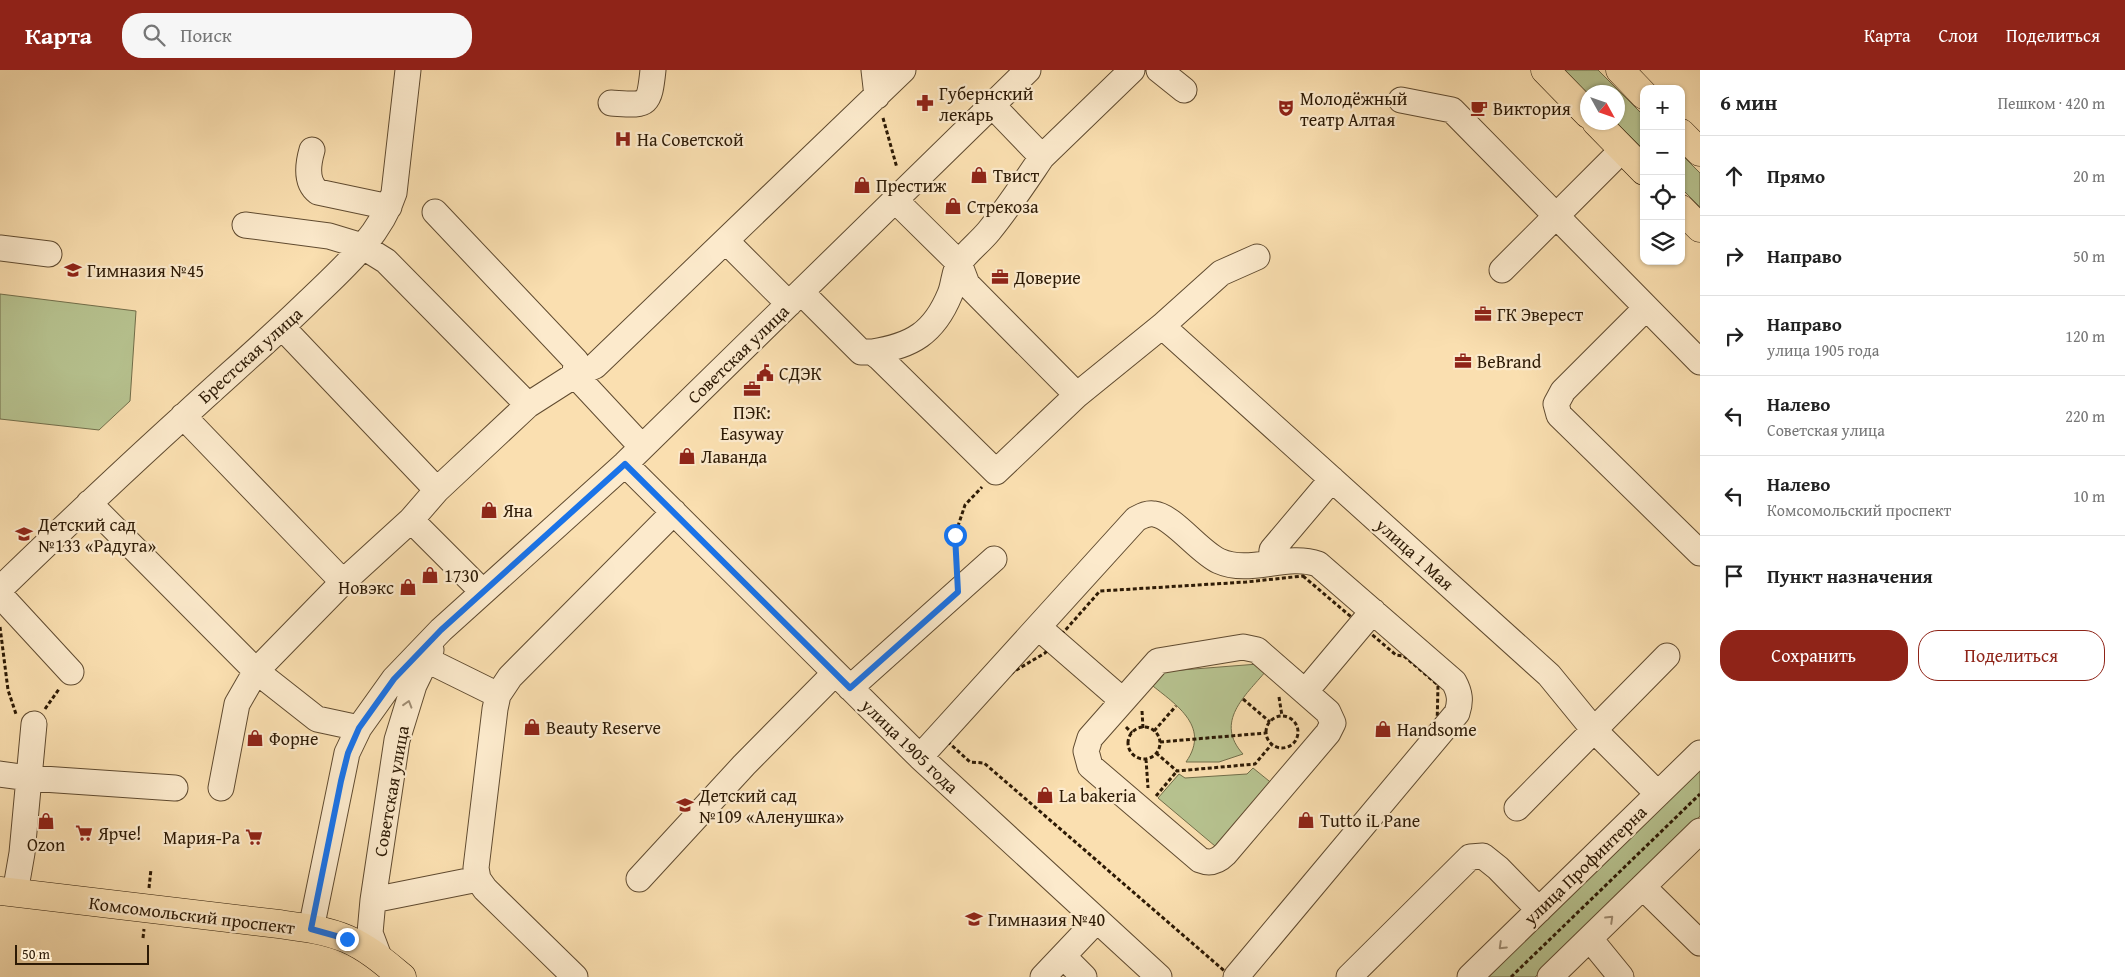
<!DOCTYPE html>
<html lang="ru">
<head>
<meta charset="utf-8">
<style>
  body { margin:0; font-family:"Gentium Book Plus",serif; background:#f6f6f6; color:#222 }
  .controls { position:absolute; right:15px; top:15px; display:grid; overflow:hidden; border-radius:10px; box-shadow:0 1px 4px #0004 }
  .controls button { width:45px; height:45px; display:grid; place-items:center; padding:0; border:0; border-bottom:1px solid #e0e0e0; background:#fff; color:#222; font:25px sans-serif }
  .compass { position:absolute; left:1580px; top:15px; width:45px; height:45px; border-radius:50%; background:#fff; box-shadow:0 1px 4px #0004; rotate:130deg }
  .scale { position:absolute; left:15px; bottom:12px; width:134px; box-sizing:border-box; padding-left:5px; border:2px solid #2d1a05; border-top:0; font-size:14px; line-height:18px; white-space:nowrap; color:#2d1a05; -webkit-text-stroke:4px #fceacc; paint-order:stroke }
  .stop { position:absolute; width:15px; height:15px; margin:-11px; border:4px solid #1a73e8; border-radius:50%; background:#fff }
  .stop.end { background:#1a73e8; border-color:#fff; box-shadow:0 1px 5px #0008 }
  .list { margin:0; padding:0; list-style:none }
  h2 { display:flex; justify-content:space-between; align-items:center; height:65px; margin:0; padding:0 20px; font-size:21px }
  h2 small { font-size:16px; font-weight:400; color:#767676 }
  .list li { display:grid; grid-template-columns:32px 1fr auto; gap:15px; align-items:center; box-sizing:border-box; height:80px; padding:0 20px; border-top:1px solid #e0e0e0 }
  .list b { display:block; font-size:19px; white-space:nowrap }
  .list p { margin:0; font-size:16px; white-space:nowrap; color:#767676 }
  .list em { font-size:16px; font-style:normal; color:#767676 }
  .actions { display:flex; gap:10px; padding:15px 20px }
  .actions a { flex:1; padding:11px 0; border:1px solid #8f2418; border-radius:20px; text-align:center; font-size:18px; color:#8f2418 }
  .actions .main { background:#8f2418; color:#fff }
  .icon { flex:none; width:28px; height:28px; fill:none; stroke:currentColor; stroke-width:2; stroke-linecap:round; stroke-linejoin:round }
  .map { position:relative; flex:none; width:1700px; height:907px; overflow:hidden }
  header { display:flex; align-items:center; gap:30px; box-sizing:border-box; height:70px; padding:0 25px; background:#8f2418; color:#fff }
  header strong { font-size:24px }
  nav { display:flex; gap:28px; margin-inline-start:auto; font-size:18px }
  .search { width:350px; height:45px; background:#f6f6f6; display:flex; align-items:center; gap:12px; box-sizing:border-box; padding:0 18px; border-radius:20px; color:#767676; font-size:19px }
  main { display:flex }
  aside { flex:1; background:#fff }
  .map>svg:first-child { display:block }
</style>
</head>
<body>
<header>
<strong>Карта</strong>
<div class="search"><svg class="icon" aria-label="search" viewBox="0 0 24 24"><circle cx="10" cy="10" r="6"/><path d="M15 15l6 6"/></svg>Поиск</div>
<nav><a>Карта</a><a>Слои</a><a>Поделиться</a></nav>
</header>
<main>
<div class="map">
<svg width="1700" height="907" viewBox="0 0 1700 907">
  <rect width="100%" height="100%" fill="#fadfb0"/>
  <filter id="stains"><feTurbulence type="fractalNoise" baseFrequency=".004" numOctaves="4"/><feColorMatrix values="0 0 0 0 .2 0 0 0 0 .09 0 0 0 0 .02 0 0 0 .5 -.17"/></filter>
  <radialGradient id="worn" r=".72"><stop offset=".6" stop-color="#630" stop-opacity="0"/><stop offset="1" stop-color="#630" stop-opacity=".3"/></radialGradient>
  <path fill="#b7c390" stroke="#726e4a" d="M1564,0H1598L1644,46V80L1616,53L1618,22L1587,23Z
    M1681,84L1700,103V137L1681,118Z
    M0,224L136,241L130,331L99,360L0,349Z
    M1258,594L1266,601C1245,626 1214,652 1243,684L1219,692H1186C1212,655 1173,633 1148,612L1156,602Z
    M1253,698L1274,715L1215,776L1158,728L1179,704L1185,708L1247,704Z
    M1700,700V746L1535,907H1488Z"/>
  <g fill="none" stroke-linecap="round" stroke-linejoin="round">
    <g stroke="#604b30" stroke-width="27">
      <path id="minor" d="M874,0L877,26
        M1159,0L1184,20
        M1401,30L1452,40L1700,292
        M611,33C647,35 649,38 653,0
        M992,35L1042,87L1132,0
        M312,80C308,94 305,112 318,122L389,137
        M895,130L959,193L967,214L1077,325
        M435,142L576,291L575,305L642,377
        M245,155L329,166L362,176L386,191L528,335
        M726,171L789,234
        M0,178L49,184
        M1502,200L1623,79
        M801,222L861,282H872L880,288L996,402L1077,325L1162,256L1221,203L1257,187
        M1646,238L1563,321L1556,334L1559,345L1700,483
        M1162,256L1549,605L1594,660L1658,724
        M282,257L437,420
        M872,282C912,276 934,263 950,224C954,215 954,200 960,192C968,181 980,172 989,161C1008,138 1025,112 1042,87
        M183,346L343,512
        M625,394L920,687L1159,907
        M89,433L256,601L317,649L359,658
        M411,450L483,522
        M1271,493L1272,480L1332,409
        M0,519C61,460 122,402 185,345C226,307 268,271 308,232C341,200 380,167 394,123L408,0
        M0,525L71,602
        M1038,557L1122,630
        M1243,577L1257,580L1328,642L1333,653L1328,663L1225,784C1217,792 1210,794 1200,790L1090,696L1086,681L1090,668L1158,591Z
        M427,590L498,625
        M850,618L994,489
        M1305,622L1373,541
        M920,687L1136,449C1142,446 1147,443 1154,444C1173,446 1199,482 1219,491C1250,505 1286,483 1318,494L1454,612C1460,623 1461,631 1457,643L1236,907
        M0,704L28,708L175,718
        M221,718L237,634L256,601L343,512L411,450L437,420L528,335L575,305L595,296L903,0
        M1517,738L1667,586
        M639,809L744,695L835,603
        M1643,817L1700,873
        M15,823L22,783L34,654
        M373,830L478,809
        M311,859L347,683L359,658L394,609L441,560L625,394L1028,0
        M1590,869L1621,907
        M1063,886L1084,907
        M379,887L370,863L373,830L397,670L414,615L431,580
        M575,907L485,819L478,809L476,798L495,639L498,625L510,607L674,442
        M1043,907L1097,850
        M1349,907L1470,787L1483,786L1498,798L1539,840
        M1470,907L1700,683
        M1550,907L1700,761"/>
    </g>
    <g stroke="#2d1a05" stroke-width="29">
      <path id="major" d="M1545,0L1588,44
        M1620,0L1644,25
        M1596,52L1644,101
        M1681,63L1700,82
        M1681,139L1700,158
        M0,821L279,854C301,857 326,860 347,869C368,878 385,893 402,907"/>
    </g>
    <path stroke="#2d1a05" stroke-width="3" stroke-dasharray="4 2.5" stroke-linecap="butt" d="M883,48L897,98
      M956,495L955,465L965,435L982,417
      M1303,506L1396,585L1404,586L1438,615L1437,657L1228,904L984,693L970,692L947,671L1003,608L1045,583L1100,521L1246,512Z
      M0,557L8,620L16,644
      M1279,627L1282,646
      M1243,629L1270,652
      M45,639L59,619
      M1142,641L1143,658
      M1266 662a16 16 0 1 1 32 0a16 16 0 1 1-32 0Z
      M1126,657L1132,663
      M1128 673a16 16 0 1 1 32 0a16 16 0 1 1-32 0Z
      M1154,661L1176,636
      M1160,672L1266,663
      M1156,683L1177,701L1255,694L1272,674
      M1146,689L1148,718
      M1156,726L1177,701
      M149,818L151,799
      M143,868L144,859
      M1511,907L1700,724"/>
    <use href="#minor" stroke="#fceacc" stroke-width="25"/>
    <use href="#major" stroke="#fadfb0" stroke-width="28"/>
  </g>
  <defs><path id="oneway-chevron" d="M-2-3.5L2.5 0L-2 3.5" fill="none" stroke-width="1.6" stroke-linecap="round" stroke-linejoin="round" transform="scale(1.25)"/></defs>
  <g stroke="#9f8c72">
    <use href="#oneway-chevron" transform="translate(408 634) rotate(-73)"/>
    <use href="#oneway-chevron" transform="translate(1610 849) rotate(-44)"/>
    <use href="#oneway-chevron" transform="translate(1502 876) rotate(136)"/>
  </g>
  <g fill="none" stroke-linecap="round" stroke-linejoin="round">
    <path stroke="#1a73e8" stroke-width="6" d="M347,869L311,859L341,711L348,683L359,658L394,609L441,560L625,394L850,618L958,522L955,465"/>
  </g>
  <defs>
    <g id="pharmacy-bare" transform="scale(1.35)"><path d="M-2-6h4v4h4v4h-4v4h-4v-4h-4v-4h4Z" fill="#8f2418" stroke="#fceacc" stroke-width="2.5" paint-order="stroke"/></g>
    <g id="theatre-bare" transform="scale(1.35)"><path d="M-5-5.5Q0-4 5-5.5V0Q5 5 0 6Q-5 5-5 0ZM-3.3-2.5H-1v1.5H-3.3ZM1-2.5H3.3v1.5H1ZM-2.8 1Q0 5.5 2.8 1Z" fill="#8f2418" stroke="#fceacc" stroke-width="2.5" paint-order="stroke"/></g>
    <g id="cafe-bare" transform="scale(1.35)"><path d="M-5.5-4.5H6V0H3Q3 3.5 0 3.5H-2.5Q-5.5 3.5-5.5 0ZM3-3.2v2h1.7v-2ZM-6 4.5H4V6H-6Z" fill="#8f2418" stroke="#fceacc" stroke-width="2.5" paint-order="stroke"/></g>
    <g id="hospital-bare" transform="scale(1.35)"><path d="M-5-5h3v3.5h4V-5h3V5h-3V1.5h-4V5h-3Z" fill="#8f2418" stroke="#fceacc" stroke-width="2.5" paint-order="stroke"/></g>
    <g id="shop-bare" transform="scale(1.35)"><path d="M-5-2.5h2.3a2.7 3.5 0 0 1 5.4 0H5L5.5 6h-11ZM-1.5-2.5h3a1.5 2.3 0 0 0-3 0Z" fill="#8f2418" stroke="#fceacc" stroke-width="2.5" paint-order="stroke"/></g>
    <g id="school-bare" transform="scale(1.35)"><path d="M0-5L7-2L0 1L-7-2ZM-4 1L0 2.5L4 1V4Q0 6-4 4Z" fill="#8f2418" stroke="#fceacc" stroke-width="2.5" paint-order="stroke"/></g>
    <g id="office-bare" transform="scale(1.35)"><path d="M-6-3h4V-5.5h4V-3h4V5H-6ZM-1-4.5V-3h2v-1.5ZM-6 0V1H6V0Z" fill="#8f2418" stroke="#fceacc" stroke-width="2.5" paint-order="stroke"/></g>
    <g id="civic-bare" transform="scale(1.35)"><path d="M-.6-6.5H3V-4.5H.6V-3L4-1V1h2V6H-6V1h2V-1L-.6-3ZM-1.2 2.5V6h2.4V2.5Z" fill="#8f2418" stroke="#fceacc" stroke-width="2.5" paint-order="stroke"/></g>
    <g id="supermarket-bare" transform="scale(1.35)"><path d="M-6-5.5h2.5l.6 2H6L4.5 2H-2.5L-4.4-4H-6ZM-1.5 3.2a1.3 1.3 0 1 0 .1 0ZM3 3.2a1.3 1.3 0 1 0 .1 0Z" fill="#8f2418" stroke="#fceacc" stroke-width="2.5" paint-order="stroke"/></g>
  </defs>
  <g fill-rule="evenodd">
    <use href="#pharmacy-bare" x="925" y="33"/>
    <use href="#theatre-bare" x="1286" y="38"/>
    <use href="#cafe-bare" x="1479" y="38"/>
    <use href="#hospital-bare" x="623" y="69"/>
    <use href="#shop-bare" x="979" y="105"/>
    <use href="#shop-bare" x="862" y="115"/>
    <use href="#shop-bare" x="953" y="136"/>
    <use href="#school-bare" x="73" y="200"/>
    <use href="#office-bare" x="1000" y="207"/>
    <use href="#office-bare" x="1483" y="244"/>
    <use href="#office-bare" x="1463" y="291"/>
    <use href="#civic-bare" x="765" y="303"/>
    <use href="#office-bare" x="752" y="319"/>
    <use href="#shop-bare" x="687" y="386"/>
    <use href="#shop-bare" x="489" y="440"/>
    <use href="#school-bare" x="24" y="464"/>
    <use href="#shop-bare" x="430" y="505"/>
    <use href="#shop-bare" x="408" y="517"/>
    <use href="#shop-bare" x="532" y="657"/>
    <use href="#shop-bare" x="1383" y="659"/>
    <use href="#shop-bare" x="255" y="668"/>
    <use href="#shop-bare" x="1045" y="725"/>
    <use href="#school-bare" x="685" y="735"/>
    <use href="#shop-bare" x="1306" y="750"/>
    <use href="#shop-bare" x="46" y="751"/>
    <use href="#supermarket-bare" x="84" y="763"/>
    <use href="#supermarket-bare" x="254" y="767"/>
    <use href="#school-bare" x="974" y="849"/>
  </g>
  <g text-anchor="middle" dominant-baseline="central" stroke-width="4.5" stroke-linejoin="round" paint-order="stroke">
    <g font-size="18" fill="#2d1a05" stroke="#fceacc" text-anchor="start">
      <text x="939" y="23">Губернский<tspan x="939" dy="21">лекарь</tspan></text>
      <text x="1300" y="28">Молодёжный<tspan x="1300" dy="21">театр Алтая</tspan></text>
      <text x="1493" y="38">Виктория</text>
      <text x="637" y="69">На Советской</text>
      <text x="993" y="105">Твист</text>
      <text x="876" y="115">Престиж</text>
      <text x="967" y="136">Стрекоза</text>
      <text x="87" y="200">Гимназия №45</text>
      <text x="1014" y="207">Доверие</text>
      <text x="1497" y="244">ГК Эверест</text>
      <text x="1477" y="291">BeBrand</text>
      <text x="779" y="303">СДЭК</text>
      <text x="752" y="342" text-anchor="middle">ПЭК:<tspan x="752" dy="21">Easyway</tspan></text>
      <text x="701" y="386">Лаванда</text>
      <text x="503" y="440">Яна</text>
      <text x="38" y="454">Детский сад<tspan x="38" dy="21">№133 «Радуга»</tspan></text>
      <text x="444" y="505">1730</text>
      <text x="394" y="517" text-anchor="end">Новэкс</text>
      <text x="546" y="657">Beauty Reserve</text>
      <text x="1397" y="659">Handsome</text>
      <text x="269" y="668">Форне</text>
      <text x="699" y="725">Детский сад<tspan x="699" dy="21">№109 «Аленушка»</tspan></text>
      <text x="1059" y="725">La bakeria</text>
      <text x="1320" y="750">Tutto iL Pane</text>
      <text x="98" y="763">Ярче!</text>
      <text x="240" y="767" text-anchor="end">Мария-Ра</text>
      <text x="46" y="774" text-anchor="middle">Ozon</text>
      <text x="988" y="849">Гимназия №40</text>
    </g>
    <g font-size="18" fill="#2d1a05" stroke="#fceacc">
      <text transform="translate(738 284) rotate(-44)">Советская улица</text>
      <text transform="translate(250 285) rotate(-42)">Брестская улица</text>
      <text transform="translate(1415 484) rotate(42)">улица 1 Мая</text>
      <text transform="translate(910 676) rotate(44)">улица 1905 года</text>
      <text transform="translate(391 721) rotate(-80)">Советская улица</text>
      <text transform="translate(1585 795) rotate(-44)">улица Профинтерна</text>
      <text transform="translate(192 845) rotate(7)">Комсомольский проспект</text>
    </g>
  </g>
  <rect width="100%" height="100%" filter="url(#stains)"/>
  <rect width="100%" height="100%" fill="url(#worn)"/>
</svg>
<div class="controls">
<button>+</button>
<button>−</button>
<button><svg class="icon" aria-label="locate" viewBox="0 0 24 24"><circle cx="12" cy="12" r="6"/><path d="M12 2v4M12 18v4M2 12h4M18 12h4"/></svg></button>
<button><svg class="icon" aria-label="layers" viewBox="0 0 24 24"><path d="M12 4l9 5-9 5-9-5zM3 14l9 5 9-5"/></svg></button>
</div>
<svg class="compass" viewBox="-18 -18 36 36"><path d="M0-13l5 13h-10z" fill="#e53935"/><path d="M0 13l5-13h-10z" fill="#767676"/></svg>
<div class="scale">50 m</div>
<div class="stop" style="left:955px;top:465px"></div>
<div class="stop end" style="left:347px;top:869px"></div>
</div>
<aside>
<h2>6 мин<small>Пешком · 420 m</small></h2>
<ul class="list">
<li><svg class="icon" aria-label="ahead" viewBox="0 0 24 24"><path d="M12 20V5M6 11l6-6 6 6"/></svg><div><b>Прямо</b></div><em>20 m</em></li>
<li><svg class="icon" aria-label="right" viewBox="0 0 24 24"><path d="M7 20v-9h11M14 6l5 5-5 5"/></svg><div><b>Направо</b></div><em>50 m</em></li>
<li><svg class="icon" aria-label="right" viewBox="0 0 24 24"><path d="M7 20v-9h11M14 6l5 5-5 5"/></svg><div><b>Направо</b><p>улица 1905 года</p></div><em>120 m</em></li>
<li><svg class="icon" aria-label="left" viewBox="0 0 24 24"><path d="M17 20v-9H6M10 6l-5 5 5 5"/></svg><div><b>Налево</b><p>Советская улица</p></div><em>220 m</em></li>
<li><svg class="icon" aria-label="left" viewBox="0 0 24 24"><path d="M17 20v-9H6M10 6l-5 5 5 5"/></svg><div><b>Налево</b><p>Комсомольский проспект</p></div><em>10 m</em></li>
<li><svg class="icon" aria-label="arrive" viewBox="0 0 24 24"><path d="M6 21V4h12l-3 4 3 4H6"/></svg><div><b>Пункт назначения</b></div></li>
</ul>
<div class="actions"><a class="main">Сохранить</a><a>Поделиться</a></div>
</aside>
</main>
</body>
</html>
